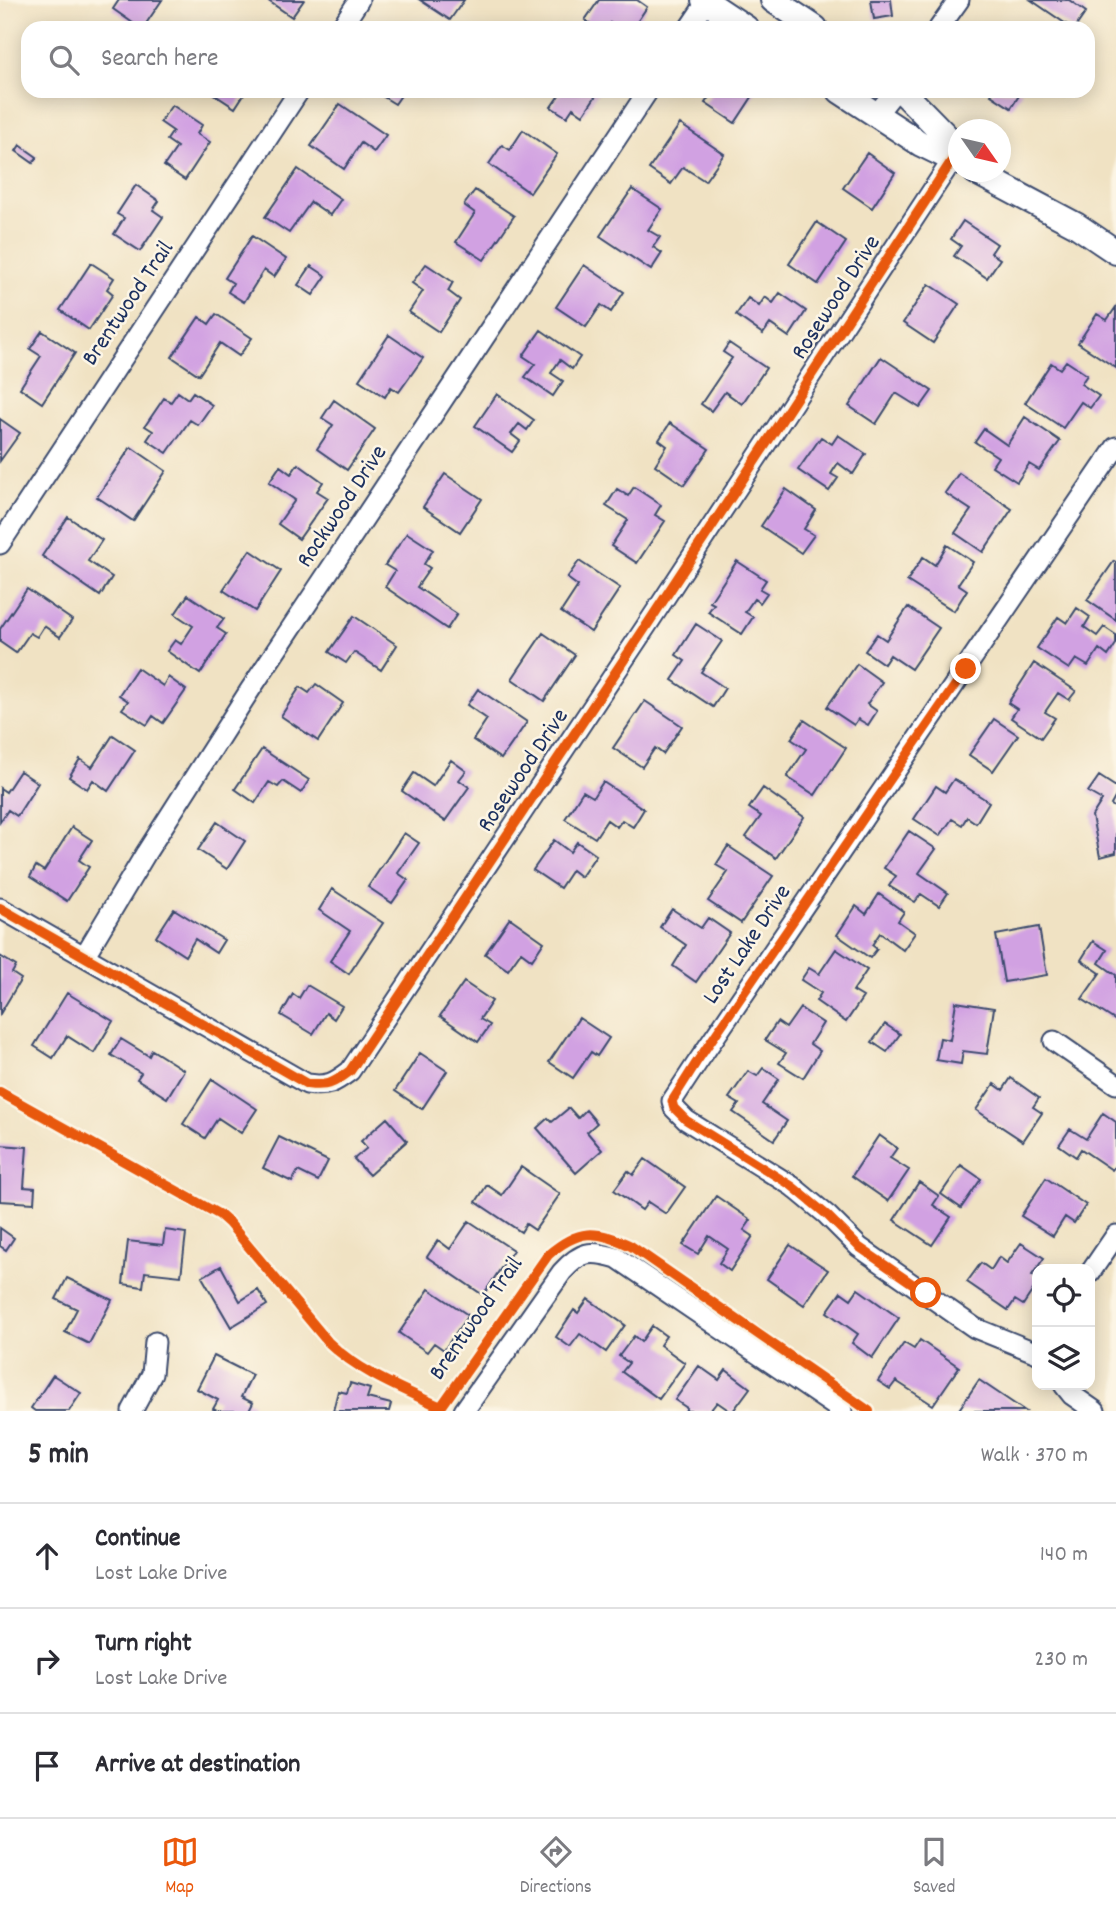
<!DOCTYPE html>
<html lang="en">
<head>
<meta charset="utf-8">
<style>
  body { margin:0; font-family:Dekko,sans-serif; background:#f7f7f7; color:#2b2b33 }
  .controls { position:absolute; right:21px; bottom:21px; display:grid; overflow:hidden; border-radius:14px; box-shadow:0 4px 18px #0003 }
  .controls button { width:63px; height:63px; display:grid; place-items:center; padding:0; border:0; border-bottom:2px solid #e1e1e2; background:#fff; color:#2b2b33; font:35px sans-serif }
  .compass { position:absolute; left:948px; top:119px; width:63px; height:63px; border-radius:50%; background:#fff; box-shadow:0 4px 18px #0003; rotate:124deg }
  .stop { position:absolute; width:21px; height:21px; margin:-16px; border:5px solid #ea580c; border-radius:50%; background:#fff }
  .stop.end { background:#ea580c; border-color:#fff; box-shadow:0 2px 7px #0008 }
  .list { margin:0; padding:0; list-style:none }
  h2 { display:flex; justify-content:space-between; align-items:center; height:91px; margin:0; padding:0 28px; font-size:30px }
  h2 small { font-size:23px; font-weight:400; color:#7c7c81 }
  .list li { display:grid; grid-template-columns:46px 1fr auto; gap:21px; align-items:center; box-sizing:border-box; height:105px; padding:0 28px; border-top:2px solid #e1e1e2 }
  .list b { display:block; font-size:26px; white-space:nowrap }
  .list p { margin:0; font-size:23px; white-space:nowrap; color:#7c7c81 }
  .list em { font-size:23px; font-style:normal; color:#7c7c81 }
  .icon { flex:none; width:38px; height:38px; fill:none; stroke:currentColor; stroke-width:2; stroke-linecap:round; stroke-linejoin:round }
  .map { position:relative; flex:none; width:1116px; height:1411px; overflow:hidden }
  .search { position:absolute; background:#fff; box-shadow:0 4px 18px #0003; left:21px; right:21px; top:21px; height:77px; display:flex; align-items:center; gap:18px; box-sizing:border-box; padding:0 24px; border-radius:21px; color:#7c7c81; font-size:26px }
  .sheet { height:406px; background:#fff }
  nav { display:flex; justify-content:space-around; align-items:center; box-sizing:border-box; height:98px; border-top:2px solid #e1e1e2; background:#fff; font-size:19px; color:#7c7c81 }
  nav a { display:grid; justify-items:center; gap:4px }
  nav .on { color:#ea580c }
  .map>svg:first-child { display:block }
</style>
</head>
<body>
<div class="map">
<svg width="1116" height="1411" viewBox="0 0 1116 1411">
  <rect width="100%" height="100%" fill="#fcf5e5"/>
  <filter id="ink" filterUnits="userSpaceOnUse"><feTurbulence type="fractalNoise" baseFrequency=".0143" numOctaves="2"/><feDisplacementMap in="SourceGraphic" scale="14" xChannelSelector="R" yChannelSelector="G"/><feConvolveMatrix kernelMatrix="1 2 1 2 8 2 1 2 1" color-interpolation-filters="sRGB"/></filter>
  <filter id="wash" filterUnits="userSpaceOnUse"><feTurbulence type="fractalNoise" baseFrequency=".00686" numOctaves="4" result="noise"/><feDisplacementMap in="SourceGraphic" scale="28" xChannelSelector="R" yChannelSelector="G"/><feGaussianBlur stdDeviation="1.57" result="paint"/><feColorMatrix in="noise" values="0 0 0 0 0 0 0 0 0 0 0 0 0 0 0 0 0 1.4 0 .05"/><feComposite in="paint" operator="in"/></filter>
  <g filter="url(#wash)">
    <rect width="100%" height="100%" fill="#f0e2c3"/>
    <g id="blocks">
      <path fill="#d1a1e2" d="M119,0H162L143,28H140L113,9Z
        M267,0H304L292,17Z
        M420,0H464L450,20Z
        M599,0H637L647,7L633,28H618L610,23L607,28H597L585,20Z
        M871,0H891L893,16L874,19Z
        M1031,0H1069L1086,12L1075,28H1072Z
        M209,91H246L235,108Z
        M374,91H404L395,104Z
        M562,91H599L583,115L573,108L567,117L551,107Z
        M713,91H756L735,123L705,103Z
        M994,91H1022L1011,108L991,95Z
        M340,104L386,135L374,152L361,143L344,169L311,146Z
        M172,105L202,125L197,134L210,142L185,180L164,166L177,147L167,140L173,131L160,122Z
        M680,124L724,154L705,181L683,167L671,184L649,169Z
        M523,130L557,154L530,193L489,164L502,145L510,150Z
        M20,145L37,157L33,163L16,151Z
        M867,153L895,173L872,208L843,188Z
        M298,169L341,199L330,215L311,202L289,233L265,217Z
        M136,185L159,201L153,210L163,217L140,251L114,234L124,218L117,214Z
        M632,189L662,209L648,230L660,237L653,247L662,253L651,270L600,236Z
        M475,190L514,216L484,260L456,242L475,213L464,205Z
        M963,221L997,244L991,253L1000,259L987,278L954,256L961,246L951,239Z
        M817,222L846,242L818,284L789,264Z
        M252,236L286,259L274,277L264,270L244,302L228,292L233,283L225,278Z
        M91,263L114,278L107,289L113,294L89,330L60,310Z
        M426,264L453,282L448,291L460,300L439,332L409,312L423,291L412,283Z
        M584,265L624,292L611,312L601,305L586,327L556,307Z
        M311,266L326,276L313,295L298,285Z
        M929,284L959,304L933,343L903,323Z
        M780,293L806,311L789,337L770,324L763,334L736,315L748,298L759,306L765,297L773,303Z
        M1116,307V368L1078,343L1097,314L1107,320Z
        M216,314L252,338L239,356L220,343L199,375L172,357L199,317L209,324Z
        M541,330L580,357L572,369L560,360L551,373L563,381L553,396L525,377L535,364L523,356Z
        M42,331L75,353L42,403L20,388L41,356L30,349Z
        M389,335L423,358L399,392L391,387L385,397L359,380Z
        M729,343L766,368L742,404L725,392L711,411L701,404L732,358L723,352Z
        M881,357L932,391L920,408L896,393L876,424L849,406Z
        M1066,361L1087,375L1081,384L1099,396L1090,408L1081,402L1063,428L1025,403L1051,363L1060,369Z
        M178,392L188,399L193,392L212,405L198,425L190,420L167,453L147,440L153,431L145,426L164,398L171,402Z
        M497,394L534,420L527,430L519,424L511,434L520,441L512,452L475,426Z
        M334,400L375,429L347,470L317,449L333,425L322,418Z
        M1025,417L1060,441L1039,470L1029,464L1017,482L992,466L998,457L975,442L984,429L1007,445Z
        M0,419L20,433L0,461Z
        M670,423L709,449L684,485L655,465L667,446L659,440Z
        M838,435L866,454L853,474L838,463L831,474L838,478L829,491L798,470L821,437L832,444Z
        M131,447L166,471L133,521L97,497Z
        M298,464L323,482L317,491L328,498L299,539L278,524L295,500L269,482L280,466L291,474Z
        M959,473L1012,509L983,552L955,533L971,510L945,493Z
        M445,474L482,499L460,532L423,507Z
        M634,487L661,505L655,515L665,521L637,563L611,546L628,520L606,506L617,489L628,496Z
        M786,489L816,510L804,529L814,535L801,553L761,526Z
        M68,517L102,540L88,561L112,577L100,596L42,556Z
        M407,533L433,550L424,564L430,568L417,587L457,614L447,629L385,587L395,571L385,565Z
        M947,545L973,562L958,584L967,590L954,611L907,581L923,557L935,565Z
        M250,550L281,571L255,611L223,590Z
        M579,561L620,588L591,632L561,612L578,586L567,578Z
        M737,561L766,580L760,589L767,593L760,603L754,599L745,612L753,617L742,634L708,612L714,604L710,602Z
        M1114,561L1116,562V620L1087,600Z
        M27,589L72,620L60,637L44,626L37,637L30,633L16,653L0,642V629Z
        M188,595L224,619L217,628L226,634L200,674L167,651L175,640L181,644L193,626L175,614Z
        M908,607L939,628L911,669L890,655L884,664L865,651L877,634L886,640Z
        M1077,608L1090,617L1084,627L1097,636L1104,627L1116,635V644L1108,656L1099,649L1088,666L1076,659L1069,669L1037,648L1058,617L1067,623Z
        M354,616L397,645L381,670L354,652L346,663L329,652Z
        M696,624L722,641L701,672L725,688L713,707L672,680L685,661L676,655Z
        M543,633L575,655L544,701L512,679Z
        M1034,663L1076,691L1069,700L1058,693L1045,712L1055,718L1041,738L1011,718L1017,709L1008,703Z
        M857,664L882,682L867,704L877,711L868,725L858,719L854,725L827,707Z
        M137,668L163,686L168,677L186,690L163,723L153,716L147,725L122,709L128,701L119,695Z
        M316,684L343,703L318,741L281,716L300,687L309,693Z
        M478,689L527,722L501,759L473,740L487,719L467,705Z
        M645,701L682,726L663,754L655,748L642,767L613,748Z
        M994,719L1018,735L993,771L969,755Z
        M804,720L846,748L815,795L787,777L806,749L791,739Z
        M113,735L135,750L108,791L93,780L87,789L69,777L80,759L92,767Z
        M262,749L309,780L301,793L283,781L278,787L269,782L255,803L235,789Z
        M451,760L466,771L459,780L469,787L445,821L402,791L414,773L433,786Z
        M20,771L38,783L17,816L8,810L0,822V788L6,792Z
        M1099,776L1116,787V796L1111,805L1116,808V853L1100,857L1092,816L1102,800L1088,792Z
        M954,779L989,802L976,823L967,817L962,825L952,819L940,836L914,819L936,786L945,792Z
        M603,782L644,809L633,827L622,820L617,827L607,820L595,838L565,819L583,791L593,797Z
        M763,788L804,817L776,858L746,837L761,816L749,808Z
        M217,822L245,841L227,869L198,850Z
        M72,827L92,840L79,860L89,867L67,901L30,877L36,866L44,871Z
        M909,831L936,849L919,873L948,893L939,906L921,894L915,902L889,886L896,876L884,868Z
        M404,833L419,843L398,873L408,880L392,903L368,887Z
        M554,840L570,852L577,842L596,855L581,877L572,870L560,888L533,870Z
        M728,846L773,876L741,923L708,901L728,872L716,865Z
        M332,889L383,923L349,974L330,961L350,931L319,910Z
        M879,894L904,912L898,921L915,933L903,950L880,933L872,945L877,949L870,958L837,935L856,906L866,914Z
        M174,909L224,940L216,953L195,939L185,956L156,937Z
        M672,909L701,928L708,918L730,933L696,982L673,966L686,945L660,927Z
        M510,918L544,942L532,960L521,952L508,970L485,954Z
        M1039,927L1047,975L1004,982L996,935Z
        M1093,941L1107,950L1099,963L1116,975V1021L1082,999L1100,973L1081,960Z
        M836,949L867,970L853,991L863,997L846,1022L816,1001L821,993L801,980L809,968L819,974Z
        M0,956L16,966L12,973L21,979L0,1014Z
        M464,982L492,1001L480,1019L490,1025L478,1042L440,1016Z
        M307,985L342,1006L334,1019L326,1013L313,1034L281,1015L293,994L299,998Z
        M67,993L113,1021L94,1053L67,1036L53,1058L34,1046Z
        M956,1002L994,1008L987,1054L963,1051L961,1064L936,1060L940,1038L950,1040Z
        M800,1008L823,1023L810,1044L820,1051L803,1078L779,1063L786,1053L765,1040L777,1022L786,1028Z
        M579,1018L609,1038L597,1056L591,1052L573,1078L549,1062Z
        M885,1024L900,1034L887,1052L872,1042Z
        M121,1039L149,1056L152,1050L184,1070L167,1098L137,1079L141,1073L111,1055Z
        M420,1053L447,1071L422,1109L395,1091Z
        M763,1068L779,1079L762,1104L787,1121L774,1140L733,1112L739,1104L729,1098L748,1071L757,1076Z
        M1011,1078L1039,1098L1033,1107L1042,1113L1023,1141L976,1110L994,1084L1003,1090Z
        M212,1079L257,1109L241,1133L218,1118L205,1138L183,1124Z
        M569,1108L578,1118L586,1110L597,1123L587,1132L602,1150L576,1173L537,1128L548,1118L552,1122Z
        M1103,1113L1116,1122V1165L1112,1170L1081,1149L1076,1157L1059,1145L1070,1129L1086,1139Z
        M387,1118L407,1141L369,1175L354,1159L367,1148L361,1141Z
        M879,1135L897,1148L890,1158L909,1170L888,1201L852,1176Z
        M279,1137L328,1161L318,1181L298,1171L292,1182L263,1168Z
        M0,1145L27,1147L24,1187L35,1188L34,1203L0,1201Z
        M645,1159L685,1187L666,1214L648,1202L642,1210L614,1190L628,1171L633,1175Z
        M961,1165L981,1179L961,1208L941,1194Z
        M521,1167L560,1194L535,1230L526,1224L521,1232L476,1202L487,1185L502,1195Z
        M1046,1178L1086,1205L1074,1223L1065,1217L1053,1236L1021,1216Z
        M919,1182L939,1196L933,1205L951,1217L932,1245L894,1220Z
        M716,1196L751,1220L744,1230L753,1236L730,1271L719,1263L728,1249L709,1236L698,1254L683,1245Z
        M469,1221L513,1250L483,1295L427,1257L438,1240L450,1249Z
        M0,1228L14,1238L6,1250L0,1246Z
        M165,1230L186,1233L181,1276L145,1272L143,1287L123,1284L128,1241L163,1245Z
        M1021,1243L1044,1258L1032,1275L1037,1279V1284L1023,1305L1015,1300L1008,1310L967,1282L981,1263L991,1270L999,1257L1007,1263Z
        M790,1245L828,1270L804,1305L767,1279Z
        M221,1266L240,1301L258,1290L267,1305L231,1327L202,1277Z
        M67,1278L112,1300L89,1344L65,1332L77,1309L56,1299Z
        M429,1289L468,1315L444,1350L434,1343L427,1352L399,1333Z
        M858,1289L899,1318L872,1358L852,1343L858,1334L827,1312L841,1292L851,1299Z
        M588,1299L625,1325L606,1352L580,1334L570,1347L556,1337L574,1310L578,1313Z
        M652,1326L666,1336L660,1345L685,1363L659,1399L622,1372L629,1363L619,1356L634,1336L641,1342Z
        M920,1340L959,1367L933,1405L896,1381L890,1389L878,1381L904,1343L914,1349Z
        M214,1356L252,1375L241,1397L253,1403L249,1411H217L213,1409L218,1400L197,1389Z
        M699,1366L719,1380L726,1370L750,1388L733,1411H730L717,1402L710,1411H685L687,1408L675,1400Z
        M53,1375L81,1393L69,1411H35L31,1408Z
        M979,1380L1025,1411H958Z
        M350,1383L370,1389L367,1398L391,1404L389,1411H333L338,1391L347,1393Z"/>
    </g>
  </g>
  <g filter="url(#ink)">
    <use href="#blocks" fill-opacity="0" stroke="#3b4a6d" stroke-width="2"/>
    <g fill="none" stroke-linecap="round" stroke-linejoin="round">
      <g stroke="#3b4a6d" stroke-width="23">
        <path id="minor" d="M341,28L359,0
          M689,28L708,0
          M939,28L959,0
          M876,115L895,91
          M0,544L299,91
          M0,908L307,1084C328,1087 334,1083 350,1071L649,622L953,159
          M85,955L146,853L250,690L648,91
          M1054,1041L1116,1084
          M1090,1273L1116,1235
          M1037,1353L975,1328L859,1247L827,1215L792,1186L686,1120L674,1108L672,1101L697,1063L1116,447
          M1064,1385L1072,1395L1095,1411
          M132,1411L152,1374L155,1342
          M464,1411L562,1272C581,1251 590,1250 617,1258L842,1411"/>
      </g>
      <g stroke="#3b4a6d" stroke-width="28">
        <path id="major" d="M704,0L746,28
          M773,0L815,28
          M840,91L921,144L958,162
          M902,91L947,137L953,159
          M976,172L1076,225L1116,252"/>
      </g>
      <use href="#minor" stroke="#fff" stroke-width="19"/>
      <use href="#major" stroke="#fff" stroke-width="24"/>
      <g stroke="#fcf5e5" stroke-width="15">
        <path id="cycleway" d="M0,908L307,1084C328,1087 334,1083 350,1071L649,622L953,159
          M0,1092L220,1215L229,1223L328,1342C359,1372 402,1389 441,1407L548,1255C578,1229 596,1229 631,1246L869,1411"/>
      </g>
      <use href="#cycleway" stroke="#e8590c" stroke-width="10"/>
    </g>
  </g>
  <g fill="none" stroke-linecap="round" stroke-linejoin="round" filter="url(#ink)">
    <path stroke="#ea580c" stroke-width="9" d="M926,1293L859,1247L827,1215L792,1186L686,1120L674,1108L672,1101L696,1063L966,669"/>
  </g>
  <g text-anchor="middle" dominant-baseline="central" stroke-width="5" stroke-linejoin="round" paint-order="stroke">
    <g font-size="24" fill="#1b2f5e" stroke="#fcf5e5">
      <text transform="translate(837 298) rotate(-57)">Rosewood Drive</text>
      <text transform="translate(129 304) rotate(-56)">Brentwood Trail</text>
      <text transform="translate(343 507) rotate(-56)">Rockwood Drive</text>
      <text transform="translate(524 771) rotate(-56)">Rosewood Drive</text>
      <text transform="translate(748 945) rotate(-56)">Lost Lake Drive</text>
      <text transform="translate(477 1319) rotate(-55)">Brentwood Trail</text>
    </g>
  </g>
</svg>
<div class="controls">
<button><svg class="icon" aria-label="locate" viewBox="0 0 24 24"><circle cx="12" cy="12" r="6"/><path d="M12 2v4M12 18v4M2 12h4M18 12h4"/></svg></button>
<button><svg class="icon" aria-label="layers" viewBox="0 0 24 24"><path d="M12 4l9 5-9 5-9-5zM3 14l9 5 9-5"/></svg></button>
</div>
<svg class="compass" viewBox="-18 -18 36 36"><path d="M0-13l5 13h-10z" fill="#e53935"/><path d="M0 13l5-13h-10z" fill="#7c7c81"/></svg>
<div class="stop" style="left:926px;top:1293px"></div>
<div class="stop end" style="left:966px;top:669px"></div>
<div class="search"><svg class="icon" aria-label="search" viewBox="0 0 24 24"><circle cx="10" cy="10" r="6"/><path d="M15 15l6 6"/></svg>Search here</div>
</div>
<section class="sheet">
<h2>5 min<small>Walk · 370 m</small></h2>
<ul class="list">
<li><svg class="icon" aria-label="ahead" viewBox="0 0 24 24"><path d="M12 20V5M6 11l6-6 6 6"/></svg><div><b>Continue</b><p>Lost Lake Drive</p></div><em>140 m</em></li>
<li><svg class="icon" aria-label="right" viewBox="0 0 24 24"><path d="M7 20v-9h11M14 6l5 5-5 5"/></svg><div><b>Turn right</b><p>Lost Lake Drive</p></div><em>230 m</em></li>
<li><svg class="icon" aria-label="arrive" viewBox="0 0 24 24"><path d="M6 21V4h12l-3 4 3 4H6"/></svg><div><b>Arrive at destination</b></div></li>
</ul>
</section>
<nav>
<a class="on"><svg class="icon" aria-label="map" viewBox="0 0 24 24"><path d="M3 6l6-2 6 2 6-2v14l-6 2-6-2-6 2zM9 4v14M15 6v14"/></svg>Map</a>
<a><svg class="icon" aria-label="directions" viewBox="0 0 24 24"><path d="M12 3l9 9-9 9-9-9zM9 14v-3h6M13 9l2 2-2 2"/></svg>Directions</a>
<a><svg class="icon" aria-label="saved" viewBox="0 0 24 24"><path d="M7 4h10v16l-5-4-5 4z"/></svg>Saved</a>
</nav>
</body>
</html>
